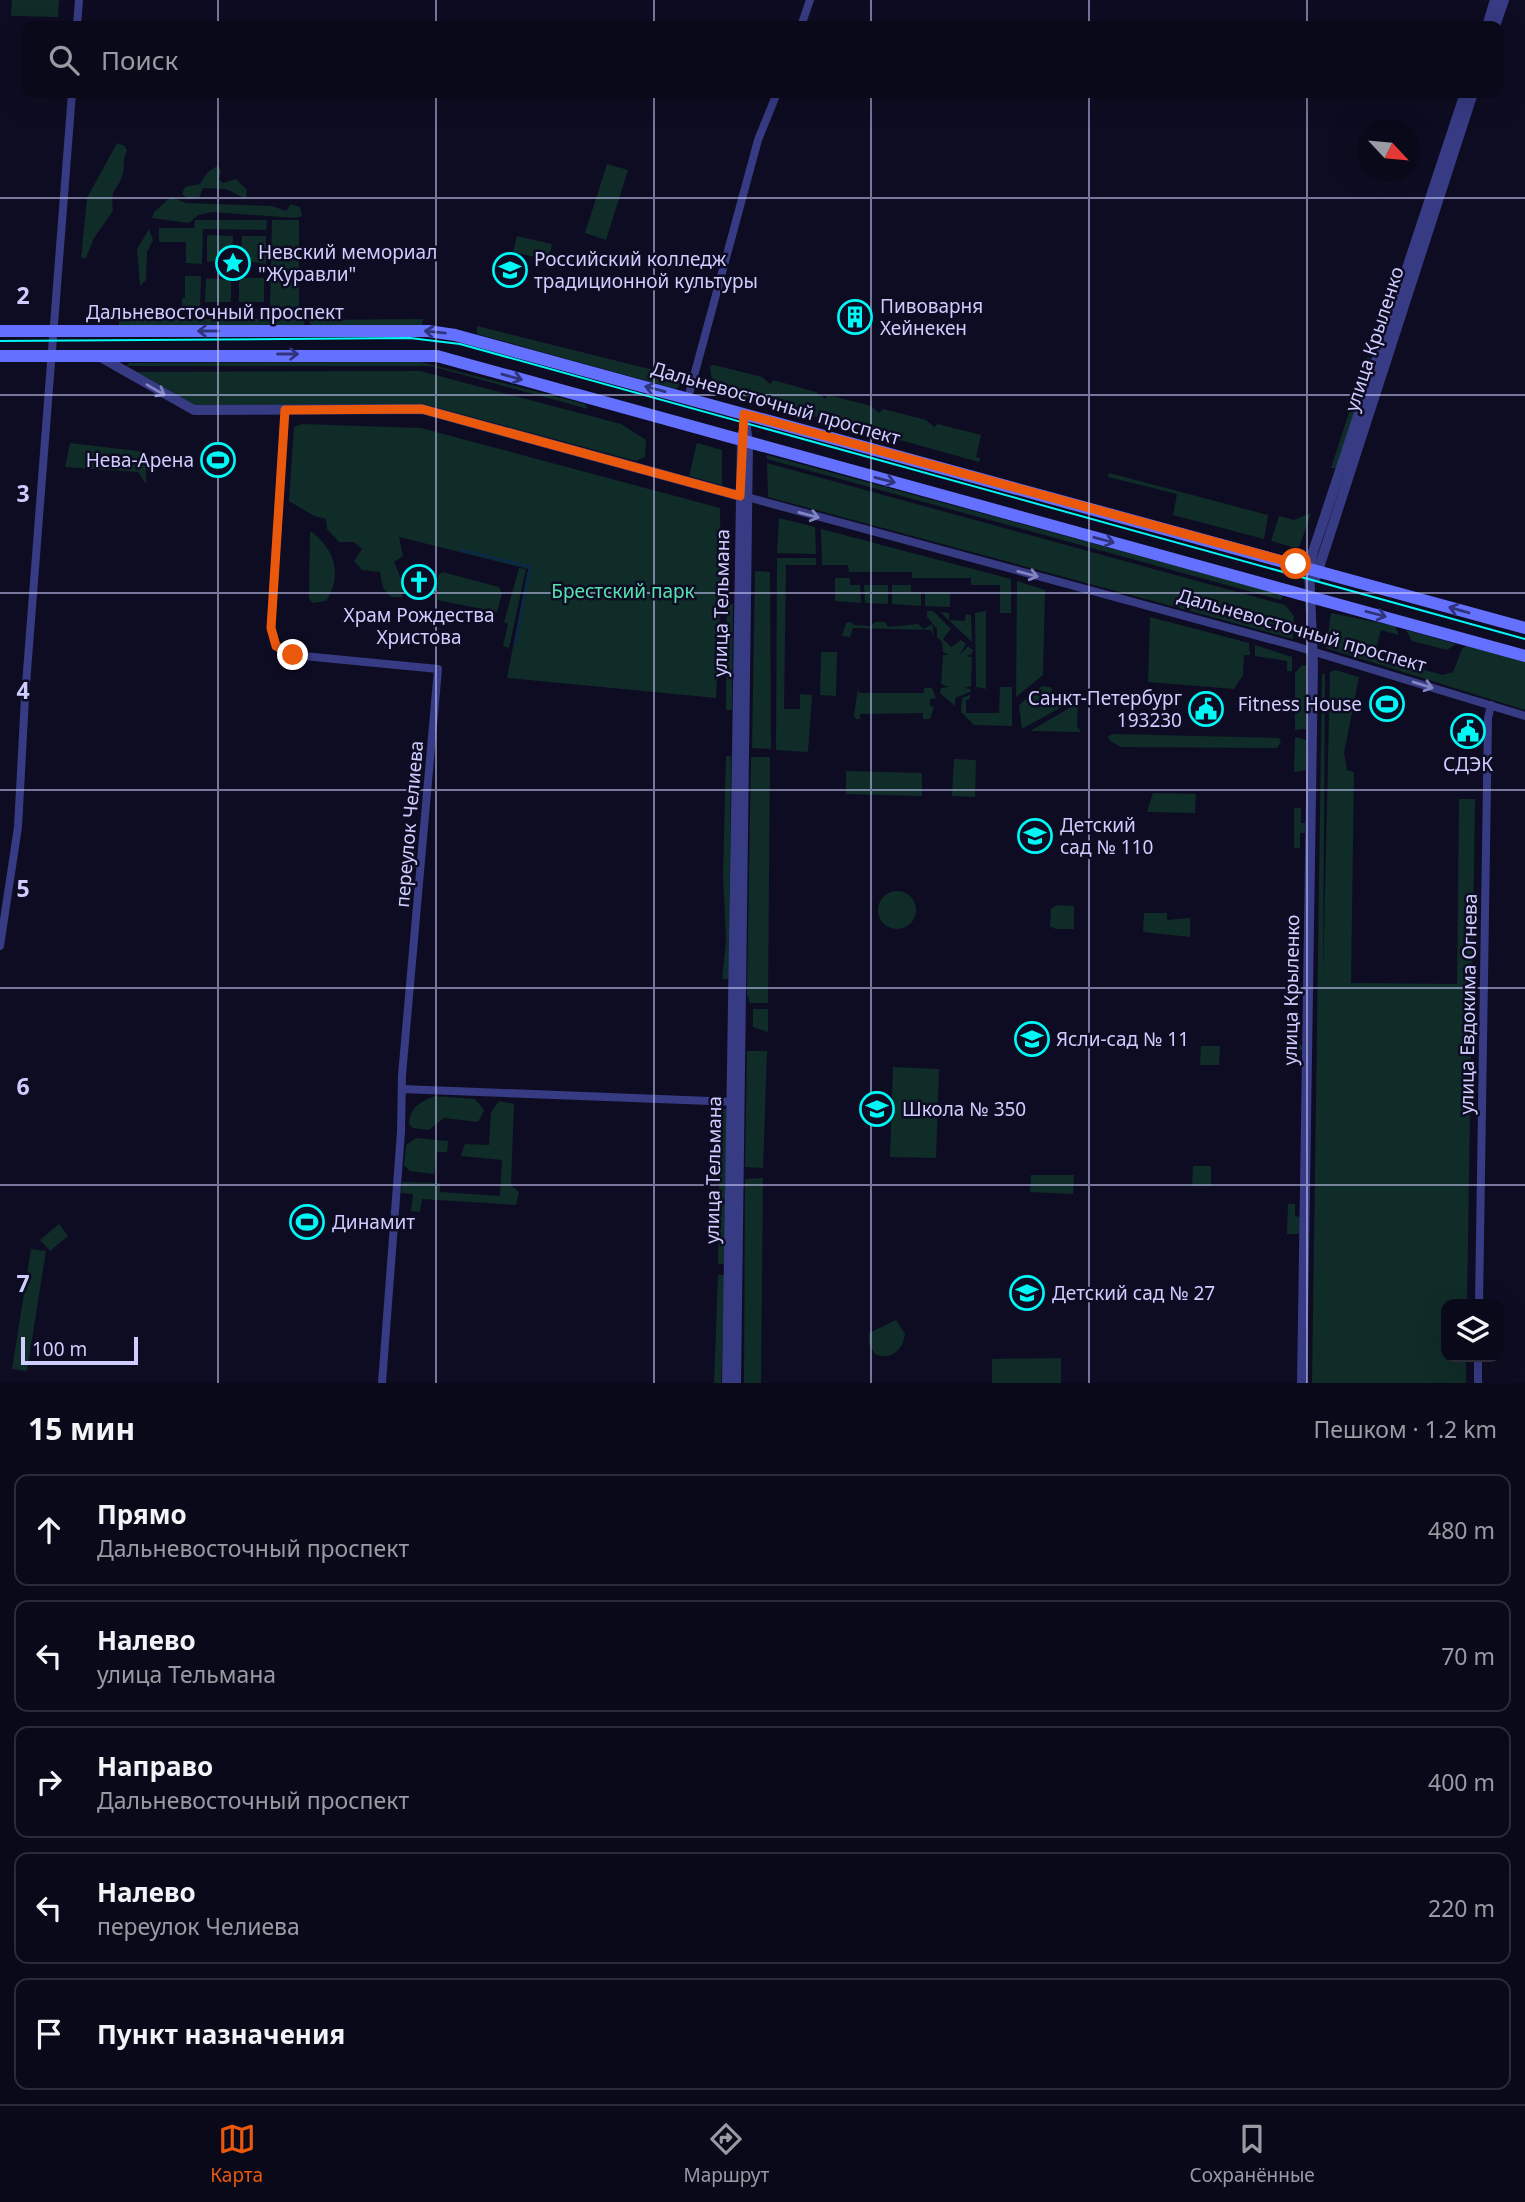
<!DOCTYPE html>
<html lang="ru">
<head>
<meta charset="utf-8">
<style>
  body { margin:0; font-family:"Noto Sans",sans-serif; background:#131223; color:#f1f3f6 }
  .controls { position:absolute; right:21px; bottom:21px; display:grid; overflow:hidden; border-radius:14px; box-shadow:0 7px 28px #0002 }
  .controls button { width:63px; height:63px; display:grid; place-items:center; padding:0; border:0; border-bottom:2px solid #2a2a39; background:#0a091a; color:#f1f3f6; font:35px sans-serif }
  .compass { position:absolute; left:1357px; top:119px; width:63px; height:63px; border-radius:50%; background:#0a091a; box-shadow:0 7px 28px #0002; rotate:116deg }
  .scale { position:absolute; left:21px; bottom:18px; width:117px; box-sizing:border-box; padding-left:7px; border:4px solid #cecdff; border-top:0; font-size:19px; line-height:24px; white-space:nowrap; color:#cecdff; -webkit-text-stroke:5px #0e0c22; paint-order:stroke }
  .stop { position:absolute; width:21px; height:21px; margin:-16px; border:5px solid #ea580c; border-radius:50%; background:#fff }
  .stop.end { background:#ea580c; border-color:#fff; box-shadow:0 2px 7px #0008 }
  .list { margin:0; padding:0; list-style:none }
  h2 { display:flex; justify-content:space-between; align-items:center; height:91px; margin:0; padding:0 28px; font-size:30px }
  h2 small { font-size:23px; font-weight:400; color:#999aa2 }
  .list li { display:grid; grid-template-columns:46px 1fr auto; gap:21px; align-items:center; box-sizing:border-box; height:112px; margin:0 14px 14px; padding:0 14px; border:2px solid #2a2a39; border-radius:14px }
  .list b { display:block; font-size:26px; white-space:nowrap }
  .list p { margin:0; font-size:23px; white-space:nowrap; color:#999aa2 }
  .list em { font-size:23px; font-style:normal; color:#999aa2 }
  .icon { flex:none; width:38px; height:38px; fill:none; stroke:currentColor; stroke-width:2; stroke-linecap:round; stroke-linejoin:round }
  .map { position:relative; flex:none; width:1525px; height:1383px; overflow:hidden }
  .search { position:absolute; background:#0a091a; box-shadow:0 7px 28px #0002; left:21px; right:21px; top:21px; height:77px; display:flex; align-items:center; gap:18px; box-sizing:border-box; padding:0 24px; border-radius:14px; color:#999aa2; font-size:26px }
  .sheet { height:721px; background:#0a091a }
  nav { display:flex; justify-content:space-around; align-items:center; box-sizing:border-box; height:98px; border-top:2px solid #2a2a39; background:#0a091a; font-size:19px; color:#999aa2 }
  nav a { display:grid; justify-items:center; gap:4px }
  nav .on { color:#ea580c }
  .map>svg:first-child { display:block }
</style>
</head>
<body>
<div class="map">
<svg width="1525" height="1383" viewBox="0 0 1525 1383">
  <rect width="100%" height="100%" fill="#0e0c22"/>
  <path fill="#0f2c28" d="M12,0H59L58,17L11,16Z
    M117,143L125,146L127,151C122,160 125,165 123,173C118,192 110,185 113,211L94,238L86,258H81L87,198Z
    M607,164L628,170L606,240L585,233Z
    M217,166L221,170L219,180L223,183L236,179L247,190L246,199L226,189L203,188L199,198L188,199L182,194L185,187L200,184L208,172Z
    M171,197L186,203L272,206L286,211L291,204L300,207L302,216L296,218L212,212L198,215L189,223L152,218L154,212Z
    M195,220H267L266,230L203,229L202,264L186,263V242H159V228H194Z
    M272,220H299V307H270Z
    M149,229L153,240L147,252L146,280L140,286L137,249Z
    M207,235L233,236L232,260L207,262Z
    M242,236H266V264L241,260Z
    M517,236L552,244L548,260L513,252Z
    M185,276H201L200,306H182V298H185Z
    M206,278L231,280V302H205Z
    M243,278H264V302H239V281Z
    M119,319H305L304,325H119Z
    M423,319L422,325H311L309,322V320Z
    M477,326L686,378L676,389L477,334Z
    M1367,357L1372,359L1337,468H1331Z
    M129,363L421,362L585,404L588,409L431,366H126Z
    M714,365L762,377L770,384L773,380L816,392L825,399L828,395L871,406L879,413L883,409L926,420L934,427L938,424L981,435L976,457L980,458L979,462L720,390L712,382L710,366Z
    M420,371L621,424L646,440L645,457L636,461L424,404L195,405L137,372Z
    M302,424L421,428L720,508L721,589L716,698L507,678L528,569L399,537L403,556L394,562L403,583L402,597H391L383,588L380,572L362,570L354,561L362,549L354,542H339L327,529L326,519L314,516L289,501L294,427Z
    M70,443L146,452V484L138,472L65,467Z
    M697,443L722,450V485L689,476Z
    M767,455L1283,595L1281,600L767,459Z
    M767,463L1285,605L1294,616L1293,639L768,497Z
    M1109,473L1268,515L1264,539L1173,515L1177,494L1108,477Z
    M1311,513L1300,545L1296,548L1271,541L1279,516L1294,520Z
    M779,518L815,527L816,554L777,553Z
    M821,529L1011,579V613H1000V585H971V578H912V572H849L848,565H822Z
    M310,531C335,548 343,576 326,601L313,603L309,599Z
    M777,558H816V565H786L784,709H800V694L812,695L808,752L776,750Z
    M519,568L526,569L509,648L503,646L508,624L504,622Z
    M755,571L770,572L771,749L752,748Z
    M442,572L499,587L502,594L497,612L437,600L438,576Z
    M835,578H850V585H860L861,603L835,601Z
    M1017,581L1045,590L1043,675L1016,697Z
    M864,585H888V604L865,603Z
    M892,585H911V592H921V606L892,604Z
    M925,592H950V607L925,606Z
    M727,604H733L732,710H726Z
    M927,611H933L951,629L943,639L951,647L961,640L966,644L959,656L968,646L973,650L972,654L966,656L972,657L971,686L964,688L971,689L970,692L955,698V706L940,693L941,688L949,687L941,684L943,655H949L943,652L942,642L937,637V629L927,617Z
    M986,611V689L976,687L975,613Z
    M940,612L949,613V620L965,621L966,614L971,615L972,642Z
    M1331,613L1395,626L1399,635L1381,630L1374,656L1443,675L1453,672L1462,649L1466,646L1525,662V710L1326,648Z
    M1150,617L1249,643L1250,655H1244L1243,675L1234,689L1148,682Z
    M851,622L854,625L871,626L875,622H885L888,627L918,624L924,629L932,624L934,636L931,630L853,628L850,637L842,636L846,623Z
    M1406,630L1456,644L1447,650L1412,641Z
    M1255,645L1292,657V671H1287V661L1255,656Z
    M821,652H837L836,696L820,695Z
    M1302,665L1307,666L1306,729L1295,730V673Z
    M1335,670L1359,677L1344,753L1347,770L1354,772L1351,983L1457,984L1459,799H1475L1467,1304H1446V1357H1466V1383H1312L1322,674H1325L1323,980L1330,672Z
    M1042,686L1051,687L1052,692L1068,694L1069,700H1074L1022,729L1019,705Z
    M1000,687H1012V726L974,725L961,712L962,698L970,695V699L966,700V713H999Z
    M858,688L859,693H924V688H932L936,698L930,699V706L934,707L930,719H923V713L860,714V719H856L854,715Z
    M1078,703L1077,726L1081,732L1030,731Z
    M1113,734L1279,738L1281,742L1277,748L1121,747L1110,741L1108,736Z
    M1295,737L1306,740V770L1294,772Z
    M726,756H731L729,979H722L726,941L723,874Z
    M751,757H770L768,1003H750L747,994Z
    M954,759L976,760L975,797L952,796Z
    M846,771L922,773V796L846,794Z
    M1153,793L1196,794L1195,813L1147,812Z
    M1294,808H1301V823H1305V833H1300V848H1294Z
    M878 910a19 19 0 1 1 38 0a19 19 0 1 1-38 0Z
    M1057,905L1074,906V929H1056L1050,926L1051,909Z
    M1144,913H1167V920L1190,918V937L1143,932Z
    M753,1009H768V1032L753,1027Z
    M1290,1026H1298V1044L1302,1045V1050L1297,1051V1064H1290Z
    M1201,1046H1220L1219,1065H1200Z
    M747,1051H767L763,1168L745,1167Z
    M893,1067L939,1069L936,1158L890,1157Z
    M435,1096L475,1099L484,1110L478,1122L444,1118L429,1130L413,1128L409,1124C410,1107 420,1102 435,1096Z
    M499,1101L514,1104L511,1185L519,1192L516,1205L422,1199L420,1212L411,1211L413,1194L401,1193L402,1182L440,1183V1192L500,1196L502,1160L461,1156L465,1144L489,1145L491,1112Z
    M720,1106L727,1110L725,1264H718Z
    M416,1138L448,1141L447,1152H437L434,1174L410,1171L404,1165L406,1145Z
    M1193,1166H1211V1186H1192Z
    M1031,1175H1074L1073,1194L1030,1192Z
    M763,1178L761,1383H744L745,1179Z
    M1288,1204H1295V1216L1300,1217L1299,1234H1287Z
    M59,1224L68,1236L50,1251L40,1240Z
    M31,1249L46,1251L27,1371L12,1369Z
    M718,1275H725L721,1383H714Z
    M896,1320L905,1334C903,1350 891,1361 875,1354L869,1344V1333Z
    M1061,1358V1383H992V1359Z"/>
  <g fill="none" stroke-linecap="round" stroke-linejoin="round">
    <path stroke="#0a2948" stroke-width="2.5" d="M461,550L530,567L515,645"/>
    <path stroke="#363b83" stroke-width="8" d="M77,26L79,0
      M801,26L810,0
      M688,398L758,140L777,93
      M285,410L271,628L276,646L293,655L438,669L402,1075L401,1132L382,1383
      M743,496L1295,646L1525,716
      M0,946L18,827L25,697L72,93
      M402,1089L736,1102
      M1479,1304L1488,718L1491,705
      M1478,1383V1357"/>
    <path stroke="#363b83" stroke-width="10" d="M1487,26L1495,0
      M1495,26L1504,0
      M97,355L194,410L422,409L740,496
      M1316,577L1473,93
      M727,1383L742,434
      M736,1383L748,442L744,414
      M1302,1383L1313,664L1309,568L1313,552L1465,93"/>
    <path stroke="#6471ff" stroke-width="12" d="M0,331H428L455,335L1525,628
      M0,356H437L1525,656"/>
    <path stroke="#00f8f6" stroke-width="2" d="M0,341L410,338L460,344L1525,639"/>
  </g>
  <defs><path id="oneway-shaft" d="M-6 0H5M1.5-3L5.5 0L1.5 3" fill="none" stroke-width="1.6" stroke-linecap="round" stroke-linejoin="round" transform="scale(1.75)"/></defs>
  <g stroke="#30347a">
    <use href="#oneway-shaft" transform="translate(208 331) rotate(-180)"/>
    <use href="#oneway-shaft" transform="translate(435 332) rotate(-174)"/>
    <use href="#oneway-shaft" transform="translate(288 354)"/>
    <use href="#oneway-shaft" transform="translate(512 377) rotate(16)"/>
    <use href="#oneway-shaft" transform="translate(655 389) rotate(-165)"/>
    <use href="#oneway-shaft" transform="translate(885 480) rotate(15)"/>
    <use href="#oneway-shaft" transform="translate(1104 540) rotate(15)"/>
    <use href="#oneway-shaft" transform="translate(1459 610) rotate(-164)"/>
    <use href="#oneway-shaft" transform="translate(1376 614) rotate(15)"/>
  </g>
  <g stroke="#8284c1">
    <use href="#oneway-shaft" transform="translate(156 390) rotate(30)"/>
    <use href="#oneway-shaft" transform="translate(809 515) rotate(15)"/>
    <use href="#oneway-shaft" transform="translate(1028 574) rotate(15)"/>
    <use href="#oneway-shaft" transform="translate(1423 685) rotate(17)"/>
  </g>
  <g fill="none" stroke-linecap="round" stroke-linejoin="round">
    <path stroke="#ea580c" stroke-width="9" d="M293,655L276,646L271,628L285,410L422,409L740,496L744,414L1296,564"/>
  </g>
  <path fill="none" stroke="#cecdff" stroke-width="2" stroke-opacity="0.55" d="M218,0V26M436,0V26M654,0V26M871,0V26M1089,0V26M1307,0V26M218,93V1383M436,93V1383M654,93V1383M871,93V1383M1089,93V1383M1307,93V1383M0,198H1525M0,395H1525M0,593H1525M0,790H1525M0,988H1525M0,1185H1525"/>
  <defs>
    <g id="sight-ring" transform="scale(1.75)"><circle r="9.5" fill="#0e0c22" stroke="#00f8f6" stroke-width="1.5"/><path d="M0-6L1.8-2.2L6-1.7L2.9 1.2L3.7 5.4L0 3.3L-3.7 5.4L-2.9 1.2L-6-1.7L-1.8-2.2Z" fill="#00f8f6"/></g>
    <g id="university-ring" transform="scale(1.75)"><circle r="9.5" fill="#0e0c22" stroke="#00f8f6" stroke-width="1.5"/><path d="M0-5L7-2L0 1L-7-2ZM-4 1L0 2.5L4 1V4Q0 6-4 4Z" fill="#00f8f6"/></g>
    <g id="building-ring" transform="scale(1.75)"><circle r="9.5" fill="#0e0c22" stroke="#00f8f6" stroke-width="1.5"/><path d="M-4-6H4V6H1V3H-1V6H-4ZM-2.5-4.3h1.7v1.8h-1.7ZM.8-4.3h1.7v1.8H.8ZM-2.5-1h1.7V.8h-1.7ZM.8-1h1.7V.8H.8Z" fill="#00f8f6"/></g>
    <g id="stadium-ring" transform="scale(1.75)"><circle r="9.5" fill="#0e0c22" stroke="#00f8f6" stroke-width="1.5"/><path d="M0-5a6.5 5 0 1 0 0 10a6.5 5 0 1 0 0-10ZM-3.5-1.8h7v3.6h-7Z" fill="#00f8f6"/></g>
    <g id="church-ring" transform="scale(1.75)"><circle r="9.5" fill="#0e0c22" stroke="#00f8f6" stroke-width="1.5"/><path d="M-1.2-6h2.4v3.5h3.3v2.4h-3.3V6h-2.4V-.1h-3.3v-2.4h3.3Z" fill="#00f8f6"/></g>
    <g id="civic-ring" transform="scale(1.75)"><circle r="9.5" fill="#0e0c22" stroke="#00f8f6" stroke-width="1.5"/><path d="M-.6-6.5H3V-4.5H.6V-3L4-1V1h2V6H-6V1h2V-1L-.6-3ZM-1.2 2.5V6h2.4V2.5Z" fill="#00f8f6"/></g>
    <g id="school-ring" transform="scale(1.75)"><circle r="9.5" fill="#0e0c22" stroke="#00f8f6" stroke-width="1.5"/><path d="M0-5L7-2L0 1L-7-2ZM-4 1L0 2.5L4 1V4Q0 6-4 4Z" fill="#00f8f6"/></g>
  </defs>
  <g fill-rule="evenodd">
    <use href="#sight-ring" x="233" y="263"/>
    <use href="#university-ring" x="510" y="270"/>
    <use href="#building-ring" x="855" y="317"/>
    <use href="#stadium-ring" x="218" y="460"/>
    <use href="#church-ring" x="419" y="582"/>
    <use href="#stadium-ring" x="1387" y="704"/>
    <use href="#civic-ring" x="1206" y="709"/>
    <use href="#civic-ring" x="1468" y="731"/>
    <use href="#school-ring" x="1035" y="836"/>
    <use href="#school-ring" x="1032" y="1039"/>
    <use href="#school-ring" x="877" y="1109"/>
    <use href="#stadium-ring" x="307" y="1222"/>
    <use href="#school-ring" x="1027" y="1293"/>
  </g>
  <g text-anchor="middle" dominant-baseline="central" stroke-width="5" stroke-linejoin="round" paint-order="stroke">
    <g font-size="19" fill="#cecdff" stroke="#0e0c22" text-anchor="start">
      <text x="258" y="252">Невский мемориал<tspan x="258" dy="22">"Журавли"</tspan></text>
      <text x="534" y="259">Российский колледж<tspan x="534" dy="22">традиционной культуры</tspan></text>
      <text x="880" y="306">Пивоварня<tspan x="880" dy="22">Хейнекен</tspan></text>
      <text x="194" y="460" text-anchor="end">Нева-Арена</text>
      <text x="419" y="615" text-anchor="middle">Храм Рождества<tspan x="419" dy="22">Христова</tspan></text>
      <text x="1182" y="698" text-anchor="end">Санкт-Петербург<tspan x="1182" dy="22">193230</tspan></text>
      <text x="1362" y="704" text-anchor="end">Fitness House</text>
      <text x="1468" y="764" text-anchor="middle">СДЭК</text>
      <text x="1060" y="825">Детский<tspan x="1060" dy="22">сад № 110</tspan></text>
      <text x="1056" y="1039">Ясли-сад № 11</text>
      <text x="902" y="1109">Школа № 350</text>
      <text x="332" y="1222">Динамит</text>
      <text x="1052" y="1293">Детский сад № 27</text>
    </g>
    <g font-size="19" fill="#cecdff" stroke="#0e0c22">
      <text x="215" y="312">Дальневосточный проспект</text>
      <text transform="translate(1374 339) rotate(-72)">улица Крыленко</text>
      <text transform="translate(776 403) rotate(16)">Дальневосточный проспект</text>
      <text transform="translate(721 603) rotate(-89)">улица Тельмана</text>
      <text transform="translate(1302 630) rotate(16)">Дальневосточный проспект</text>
      <text transform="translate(409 824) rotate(-85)">переулок Челиева</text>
      <text transform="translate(1291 990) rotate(-89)">улица Крыленко</text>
      <text transform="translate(1468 1004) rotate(-89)">улица Евдокима Огнева</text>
      <text transform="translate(713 1170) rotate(-89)">улица Тельмана</text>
    </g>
    <g font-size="19" fill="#55e3b0" stroke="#0e0c22">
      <text x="623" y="591">Брестский парк</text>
    </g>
  </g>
  <g font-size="23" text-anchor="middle" font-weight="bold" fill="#cecdff" stroke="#0e0c22" stroke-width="5" stroke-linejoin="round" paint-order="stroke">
    <text x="23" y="304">2</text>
    <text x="23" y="502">3</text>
    <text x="23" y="699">4</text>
    <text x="23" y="897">5</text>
    <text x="23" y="1095">6</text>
    <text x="23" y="1292">7</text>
  </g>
</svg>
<div class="controls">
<button><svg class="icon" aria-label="layers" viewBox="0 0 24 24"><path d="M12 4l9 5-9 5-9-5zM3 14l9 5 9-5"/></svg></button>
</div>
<svg class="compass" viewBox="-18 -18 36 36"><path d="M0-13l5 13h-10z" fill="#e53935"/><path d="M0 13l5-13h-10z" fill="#999aa2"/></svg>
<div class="scale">100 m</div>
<div class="stop" style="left:1296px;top:564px"></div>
<div class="stop end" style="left:293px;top:655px"></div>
<div class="search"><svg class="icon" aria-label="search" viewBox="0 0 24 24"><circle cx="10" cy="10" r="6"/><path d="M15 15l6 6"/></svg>Поиск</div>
</div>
<section class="sheet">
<h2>15 мин<small>Пешком · 1.2 km</small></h2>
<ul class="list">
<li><svg class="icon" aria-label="ahead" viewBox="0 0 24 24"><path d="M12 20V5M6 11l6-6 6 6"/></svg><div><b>Прямо</b><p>Дальневосточный проспект</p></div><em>480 m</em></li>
<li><svg class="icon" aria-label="left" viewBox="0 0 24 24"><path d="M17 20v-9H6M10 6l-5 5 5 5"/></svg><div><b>Налево</b><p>улица Тельмана</p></div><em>70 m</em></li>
<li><svg class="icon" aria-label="right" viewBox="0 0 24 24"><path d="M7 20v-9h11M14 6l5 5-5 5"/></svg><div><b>Направо</b><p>Дальневосточный проспект</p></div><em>400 m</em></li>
<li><svg class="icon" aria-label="left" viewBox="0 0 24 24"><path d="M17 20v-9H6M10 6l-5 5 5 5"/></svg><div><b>Налево</b><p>переулок Челиева</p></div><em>220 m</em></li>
<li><svg class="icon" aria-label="arrive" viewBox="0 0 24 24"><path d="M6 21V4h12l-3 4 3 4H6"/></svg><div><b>Пункт назначения</b></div></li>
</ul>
</section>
<nav>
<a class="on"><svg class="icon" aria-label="map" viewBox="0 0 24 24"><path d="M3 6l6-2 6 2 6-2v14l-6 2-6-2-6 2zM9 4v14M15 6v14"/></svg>Карта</a>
<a><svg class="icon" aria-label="directions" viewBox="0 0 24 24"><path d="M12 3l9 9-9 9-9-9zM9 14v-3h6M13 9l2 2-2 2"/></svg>Маршрут</a>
<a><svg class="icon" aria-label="saved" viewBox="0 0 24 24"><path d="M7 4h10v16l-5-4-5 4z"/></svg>Сохранённые</a>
</nav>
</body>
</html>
